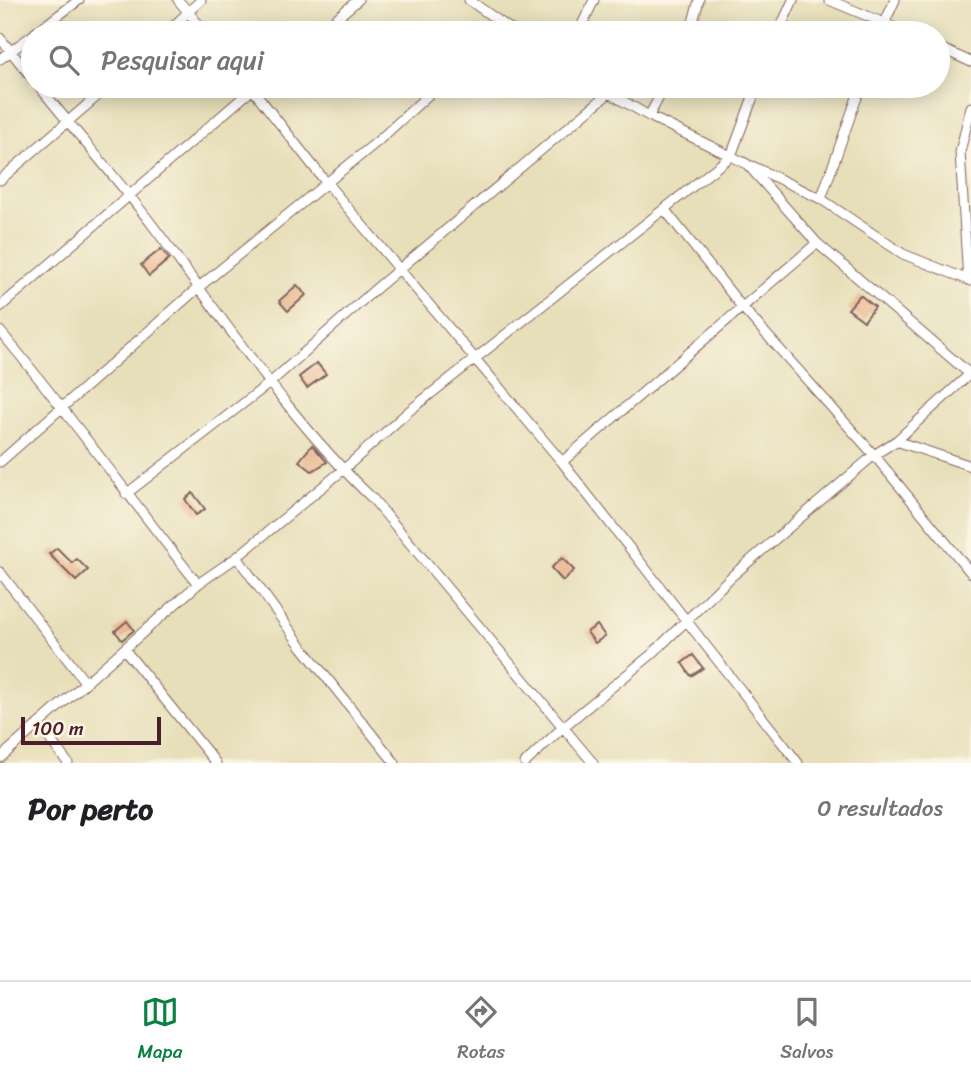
<!DOCTYPE html>
<html lang="pt">
<head>
<meta charset="utf-8">
<style>
  body { margin:0; font-family:Sriracha,sans-serif; background:#f6f6f6; color:#202124 }
  .scale { position:absolute; left:21px; bottom:18px; width:140px; box-sizing:border-box; padding-left:7px; border:4px solid #4a1f2b; border-top:0; font-size:19px; line-height:24px; white-space:nowrap; color:#4a1f2b; -webkit-text-stroke:5px #fcf5e5; paint-order:stroke }
  .list { margin:0; padding:0; list-style:none }
  h2 { display:flex; justify-content:space-between; align-items:center; height:91px; margin:0; padding:0 28px; font-size:30px }
  h2 small { font-size:23px; font-weight:400; color:#757577 }
  .icon { flex:none; width:38px; height:38px; fill:none; stroke:currentColor; stroke-width:2; stroke-linecap:round; stroke-linejoin:round }
  .map { position:relative; flex:none; width:971px; height:763px; overflow:hidden }
  .search { position:absolute; background:#fff; box-shadow:0 4px 18px #0003; left:21px; right:21px; top:21px; height:77px; display:flex; align-items:center; gap:18px; box-sizing:border-box; padding:0 24px; border-radius:38px; color:#757577; font-size:26px }
  .sheet { height:217px; background:#fff }
  nav { display:flex; justify-content:space-around; align-items:center; box-sizing:border-box; height:98px; border-top:2px solid #e0e0e0; background:#fff; font-size:19px; color:#757577 }
  nav a { display:grid; justify-items:center; gap:4px }
  nav .on { color:#0b8043 }
  .map>svg:first-child { display:block }
</style>
</head>
<body>
<div class="map">
<svg width="971" height="763" viewBox="0 0 971 763">
  <rect width="100%" height="100%" fill="#fcf5e5"/>
  <filter id="ink" filterUnits="userSpaceOnUse"><feTurbulence type="fractalNoise" baseFrequency=".0143" numOctaves="2"/><feDisplacementMap in="SourceGraphic" scale="14" xChannelSelector="R" yChannelSelector="G"/><feConvolveMatrix kernelMatrix="1 2 1 2 8 2 1 2 1" color-interpolation-filters="sRGB"/></filter>
  <filter id="wash" filterUnits="userSpaceOnUse"><feTurbulence type="fractalNoise" baseFrequency=".00686" numOctaves="4" result="noise"/><feDisplacementMap in="SourceGraphic" scale="28" xChannelSelector="R" yChannelSelector="G"/><feGaussianBlur stdDeviation="1.57" result="paint"/><feColorMatrix in="noise" values="0 0 0 0 0 0 0 0 0 0 0 0 0 0 0 0 0 1.4 0 .05"/><feComposite in="paint" operator="in"/></filter>
  <g filter="url(#wash)">
    <rect width="100%" height="100%" fill="#e7dfb9"/>
    <g id="blocks">
      <path fill="#e9b28a" d="M161,249L169,259L149,276L141,265Z
        M297,285L306,295L288,311L279,301Z
        M860,295L875,307L864,321L848,309Z
        M317,363L326,374L307,388L299,377Z
        M312,445L327,462L312,471L299,461Z
        M193,493L205,509L196,515L185,499Z
        M57,548L72,563L77,559L88,570L76,581L49,554Z
        M562,558L574,570L563,581L551,568Z
        M127,621L134,630L122,640L115,631Z
        M597,625L605,636L595,643L587,632Z
        M693,655L703,668L691,676L682,663Z"/>
    </g>
  </g>
  <g filter="url(#ink)">
    <use href="#blocks" fill-opacity="0" stroke="#81625d" stroke-width="2"/>
    <g fill="none" stroke-linecap="round" stroke-linejoin="round">
      <g stroke="#81625d" stroke-width="11">
        <path id="street" d="M178,0L206,33
          M469,0L516,33
          M829,0L908,33
          M35,33L79,0
          M166,33L201,0
          M319,33L358,0
          M578,33L594,0
          M690,33L699,0
          M778,33L793,0
          M880,33L895,0
          M0,38L33,79
          M938,47L971,62
          M0,59L33,35
          M39,86C76,133 117,178 153,226C223,318 289,419 373,499L593,763
          M250,86L325,181L562,462L798,763
          M597,86L649,116L747,164L817,243L971,375
          M649,116L665,86
          M752,166L821,199L903,254L971,281
          M0,180L109,86
          M821,199L861,86
          M665,210L742,307L874,455L971,573
          M968,280L960,152L971,107
          M0,307L255,87
          M0,331C69,413 131,500 198,584
          M896,441L971,466
          M0,462L199,287L378,141L438,86
          M562,462L817,243
          M126,494L271,382L372,292L608,94
          M237,557L302,647L395,763
          M0,572L85,682
          M125,650L216,763
          M38,724L68,763
          M0,758L198,584L237,557L343,470L409,411L731,156L757,86
          M525,763L562,728L652,654L732,576L874,455L896,441L971,373"/>
      </g>
      <use href="#street" stroke="#fff" stroke-width="9"/>
    </g>
  </g>
</svg>
<div class="scale">100 m</div>
<div class="search"><svg class="icon" aria-label="search" viewBox="0 0 24 24"><circle cx="10" cy="10" r="6"/><path d="M15 15l6 6"/></svg>Pesquisar aqui</div>
</div>
<section class="sheet">
<h2>Por perto<small>0 resultados</small></h2>
<ul class="list">
</ul>
</section>
<nav>
<a class="on"><svg class="icon" aria-label="map" viewBox="0 0 24 24"><path d="M3 6l6-2 6 2 6-2v14l-6 2-6-2-6 2zM9 4v14M15 6v14"/></svg>Mapa</a>
<a><svg class="icon" aria-label="directions" viewBox="0 0 24 24"><path d="M12 3l9 9-9 9-9-9zM9 14v-3h6M13 9l2 2-2 2"/></svg>Rotas</a>
<a><svg class="icon" aria-label="saved" viewBox="0 0 24 24"><path d="M7 4h10v16l-5-4-5 4z"/></svg>Salvos</a>
</nav>
</body>
</html>
